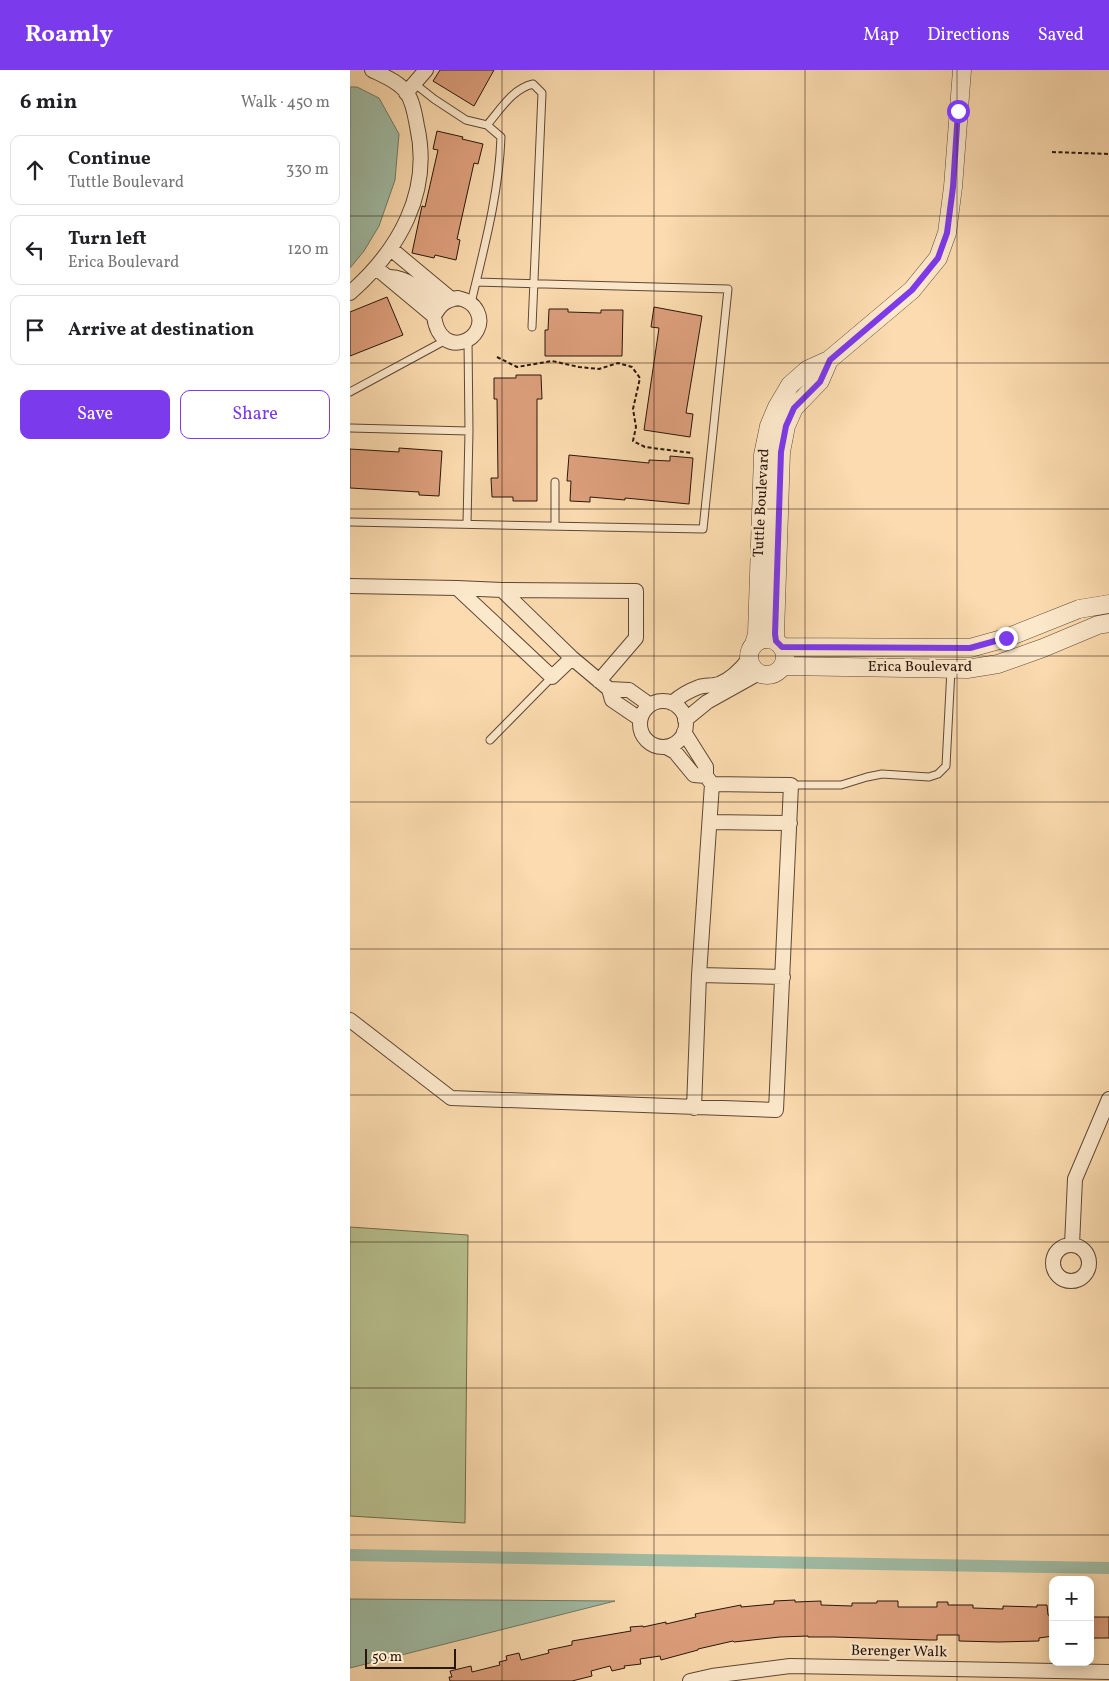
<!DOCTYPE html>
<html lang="en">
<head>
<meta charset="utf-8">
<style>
  body { margin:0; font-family:Vollkorn,serif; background:#f6f6f6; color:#202124 }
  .controls { position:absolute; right:15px; bottom:15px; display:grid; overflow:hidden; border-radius:10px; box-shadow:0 2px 12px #0003 }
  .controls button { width:45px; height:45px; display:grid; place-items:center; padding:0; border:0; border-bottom:1px solid #e0e0e0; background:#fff; color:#202124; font:25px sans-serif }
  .scale { position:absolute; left:15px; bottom:12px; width:91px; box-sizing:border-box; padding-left:5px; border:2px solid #2a170c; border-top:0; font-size:14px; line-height:18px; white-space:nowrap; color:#2a170c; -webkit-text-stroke:4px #fce8cb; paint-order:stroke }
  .stop { position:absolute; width:15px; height:15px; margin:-11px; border:4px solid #7c3aed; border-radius:50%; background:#fff }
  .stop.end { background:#7c3aed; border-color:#fff; box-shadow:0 1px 5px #0008 }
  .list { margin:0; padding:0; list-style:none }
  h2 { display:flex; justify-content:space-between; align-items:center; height:65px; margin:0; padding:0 20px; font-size:21px }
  h2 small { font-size:16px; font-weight:400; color:#757577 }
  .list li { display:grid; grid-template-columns:32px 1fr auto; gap:15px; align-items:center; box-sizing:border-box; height:70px; margin:0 10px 10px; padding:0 10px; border:1px solid #e0e0e0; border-radius:10px }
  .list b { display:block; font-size:19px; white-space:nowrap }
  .list p { margin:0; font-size:16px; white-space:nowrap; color:#757577 }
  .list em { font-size:16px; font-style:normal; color:#757577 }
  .actions { display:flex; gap:10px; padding:15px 20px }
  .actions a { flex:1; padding:11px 0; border:1px solid #7c3aed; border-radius:10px; text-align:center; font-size:18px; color:#7c3aed }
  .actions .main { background:#7c3aed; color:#fff }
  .icon { flex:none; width:28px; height:28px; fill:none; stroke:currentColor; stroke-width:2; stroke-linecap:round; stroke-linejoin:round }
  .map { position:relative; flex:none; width:759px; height:1611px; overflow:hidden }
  header { display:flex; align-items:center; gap:30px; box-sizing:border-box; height:70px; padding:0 25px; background:#7c3aed; color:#fff }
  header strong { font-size:24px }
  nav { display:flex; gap:28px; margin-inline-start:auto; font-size:18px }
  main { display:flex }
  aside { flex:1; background:#fff }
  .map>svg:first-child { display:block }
</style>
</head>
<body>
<header>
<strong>Roamly</strong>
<nav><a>Map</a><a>Directions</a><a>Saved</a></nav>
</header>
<main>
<aside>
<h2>6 min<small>Walk · 450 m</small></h2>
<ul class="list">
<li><svg class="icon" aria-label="ahead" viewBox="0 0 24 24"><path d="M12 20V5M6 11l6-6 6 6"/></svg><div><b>Continue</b><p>Tuttle Boulevard</p></div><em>330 m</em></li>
<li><svg class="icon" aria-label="left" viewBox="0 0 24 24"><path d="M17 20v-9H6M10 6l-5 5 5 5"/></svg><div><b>Turn left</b><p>Erica Boulevard</p></div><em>120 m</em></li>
<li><svg class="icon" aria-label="arrive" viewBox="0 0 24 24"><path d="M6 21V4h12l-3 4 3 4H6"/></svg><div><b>Arrive at destination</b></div></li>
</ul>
<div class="actions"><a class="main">Save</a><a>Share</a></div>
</aside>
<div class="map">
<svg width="759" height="1611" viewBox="0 0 759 1611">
  <rect width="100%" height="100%" fill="#fbdbaf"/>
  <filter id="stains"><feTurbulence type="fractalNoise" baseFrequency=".004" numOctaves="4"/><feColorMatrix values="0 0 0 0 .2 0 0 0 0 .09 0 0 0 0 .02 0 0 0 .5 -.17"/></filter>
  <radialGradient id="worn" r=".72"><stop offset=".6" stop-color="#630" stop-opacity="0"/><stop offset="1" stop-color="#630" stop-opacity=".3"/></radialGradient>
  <path fill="#b8c18f" stroke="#716c4e" d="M0,1157L118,1165L115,1453L0,1446Z"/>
  <path fill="#a0bca5" stroke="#717a68" d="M0,17H7L29,28L49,64L45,110L29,156L14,181L0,198Z
    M0,1529L265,1531L0,1598Z"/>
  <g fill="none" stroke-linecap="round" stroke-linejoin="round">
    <path stroke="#a0bca5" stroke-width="12" d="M0,1485L759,1498"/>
  </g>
  <path fill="#dd9f7c" stroke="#2a170c" d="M90,0H144L124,36L83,11Z
    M87,61L113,67L112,69L133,74L128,94L124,93L107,169L110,170L106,190L85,185L84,188L62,183L72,136L75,137L88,80L83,79Z
    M37,227L53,265L0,286V242Z
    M304,237L352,246L336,343L343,344L340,367L294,360L309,258L301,257Z
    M199,239H218V242L251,243V240H273L272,286H195V260H198Z
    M166,305H191L192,329H187V431H163V427H142L141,408H148L147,329H144V308H166Z
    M49,378L92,381L89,426L69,425V422L0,418V379L49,382Z
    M219,385L299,393V390L320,391V386L343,388L339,434L275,428V430L240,427V432L220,431L221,411H217Z
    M445,1530V1532L471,1531V1535L502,1536V1533H527V1531H548V1537H587V1532H598V1535H623V1538L653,1539V1536L687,1537V1535H697L698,1545L703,1546V1566L689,1568V1571L648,1572L609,1571V1565H587V1570H580L484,1567H458V1566L430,1567L384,1572L383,1571L348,1579V1580L311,1590L310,1586L290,1589L291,1594L274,1596L275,1598L262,1601L260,1596L241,1601L242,1606L222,1611H100L99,1607H102L100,1601L121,1596L122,1602L150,1595L149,1592L157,1590L156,1586L169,1583L171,1590L199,1583L198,1580L222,1575V1571L281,1561L280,1557L293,1556V1557L316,1552V1554L346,1547L345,1544L391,1535V1537L424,1534V1531Z
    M740,1547H759V1568H740Z"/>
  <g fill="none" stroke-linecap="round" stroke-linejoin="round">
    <g stroke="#5e4835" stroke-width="9">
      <path id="service" d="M65,14L84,29L116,50L137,55L151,67C149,124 134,178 121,233
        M137,55C151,39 162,19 183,14L192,23L182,257
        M118,270L119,361
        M0,322L96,270
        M0,358L119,361L117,454
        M0,452L353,459L378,219L126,212
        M205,456V412
        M140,670L202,607
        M441,715H491L517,707L532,704L579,707L588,704L596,696L601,599"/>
    </g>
    <g stroke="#5e4835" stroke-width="16">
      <path id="minor" d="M56,23L76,0
        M41,179L101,229
        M28,197L30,201L84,246
        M40,207C61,208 74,224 89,238
        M0,223C49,180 82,122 67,56C65,45 63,32 57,23C49,12 34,6 22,0
        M108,228C117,230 123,233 127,241C141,269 90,293 84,246C90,235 95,230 108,228Z
        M0,516L107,518
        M152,520L286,521V568L249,611
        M222,588L202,607L107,518L152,520L222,588L259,619L262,630L290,649
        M259,619L279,620L300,635
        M290 654a23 23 0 1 1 46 0a23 23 0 1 1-46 0Z
        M322,633C330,626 338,621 349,617C355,615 363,616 369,614C382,609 391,599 399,589
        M335,650L357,632L409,603
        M334,662L356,697V706L362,714
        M316,677L325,682L344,705L356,706
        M360,752L440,753
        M349,905L433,907
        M0,950L101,1028L426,1040L441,715L362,714L349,905L344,1038
        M703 1193a18 18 0 1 1 36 0a18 18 0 1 1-36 0Z
        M722,1175L725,1109L759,1029
        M340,1611L362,1606L440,1596L759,1602"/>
    </g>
    <g stroke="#5e4835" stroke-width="19">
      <path id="tertiary" d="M399 587a18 18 0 1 1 36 0a18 18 0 1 1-36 0Z
        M426,571L425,564L431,382L436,356L444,338L470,311L479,290
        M404,574L407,564L413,385L419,356L427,337L440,315L457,300L479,290L562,220L588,188L597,163L603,117L612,0
        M432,577L620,578L656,568L729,539L759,534
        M433,596L617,599L648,594L693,578L748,555L759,553"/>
    </g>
    <path stroke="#2a170c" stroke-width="2" stroke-dasharray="4 2.5" stroke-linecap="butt" d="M702,82L759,84
      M147,287L167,297L202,291L229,297L249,299L268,293L282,297L290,308L283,339L286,357L283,371L295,377L342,383"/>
    <use href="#service" stroke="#fce8cb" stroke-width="7"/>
    <use href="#minor" stroke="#fce8cb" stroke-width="14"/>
    <use href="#tertiary" stroke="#fce8cb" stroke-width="18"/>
  </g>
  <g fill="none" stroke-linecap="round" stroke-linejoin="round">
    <path stroke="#7c3aed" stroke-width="6" d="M608,41L603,117L597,163L588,188L562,220L480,290L470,312L444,338L436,356L431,382L425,564L426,571L432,577L620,578L656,568"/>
  </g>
  <path fill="none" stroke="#2a170c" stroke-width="1" stroke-opacity="0.55" d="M152,0V1611M304,0V1611M455,0V1611M607,0V1611M0,146H759M0,293H759M0,439H759M0,586H759M0,732H759M0,879H759M0,1025H759M0,1172H759M0,1318H759M0,1465H759"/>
  <g text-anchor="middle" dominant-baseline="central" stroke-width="5" stroke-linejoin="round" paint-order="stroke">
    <g font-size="15" fill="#2a170c" stroke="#fce8cb">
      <text transform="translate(412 433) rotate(-87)">Tuttle Boulevard</text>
      <text x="570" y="597">Erica Boulevard</text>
      <text transform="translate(549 1582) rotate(1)">Berenger Walk</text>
    </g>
  </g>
  <rect width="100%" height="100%" filter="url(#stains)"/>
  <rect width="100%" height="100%" fill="url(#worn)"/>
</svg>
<div class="controls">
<button>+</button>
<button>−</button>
</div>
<div class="scale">50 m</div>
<div class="stop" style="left:608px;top:41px"></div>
<div class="stop end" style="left:656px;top:568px"></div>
</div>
</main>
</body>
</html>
